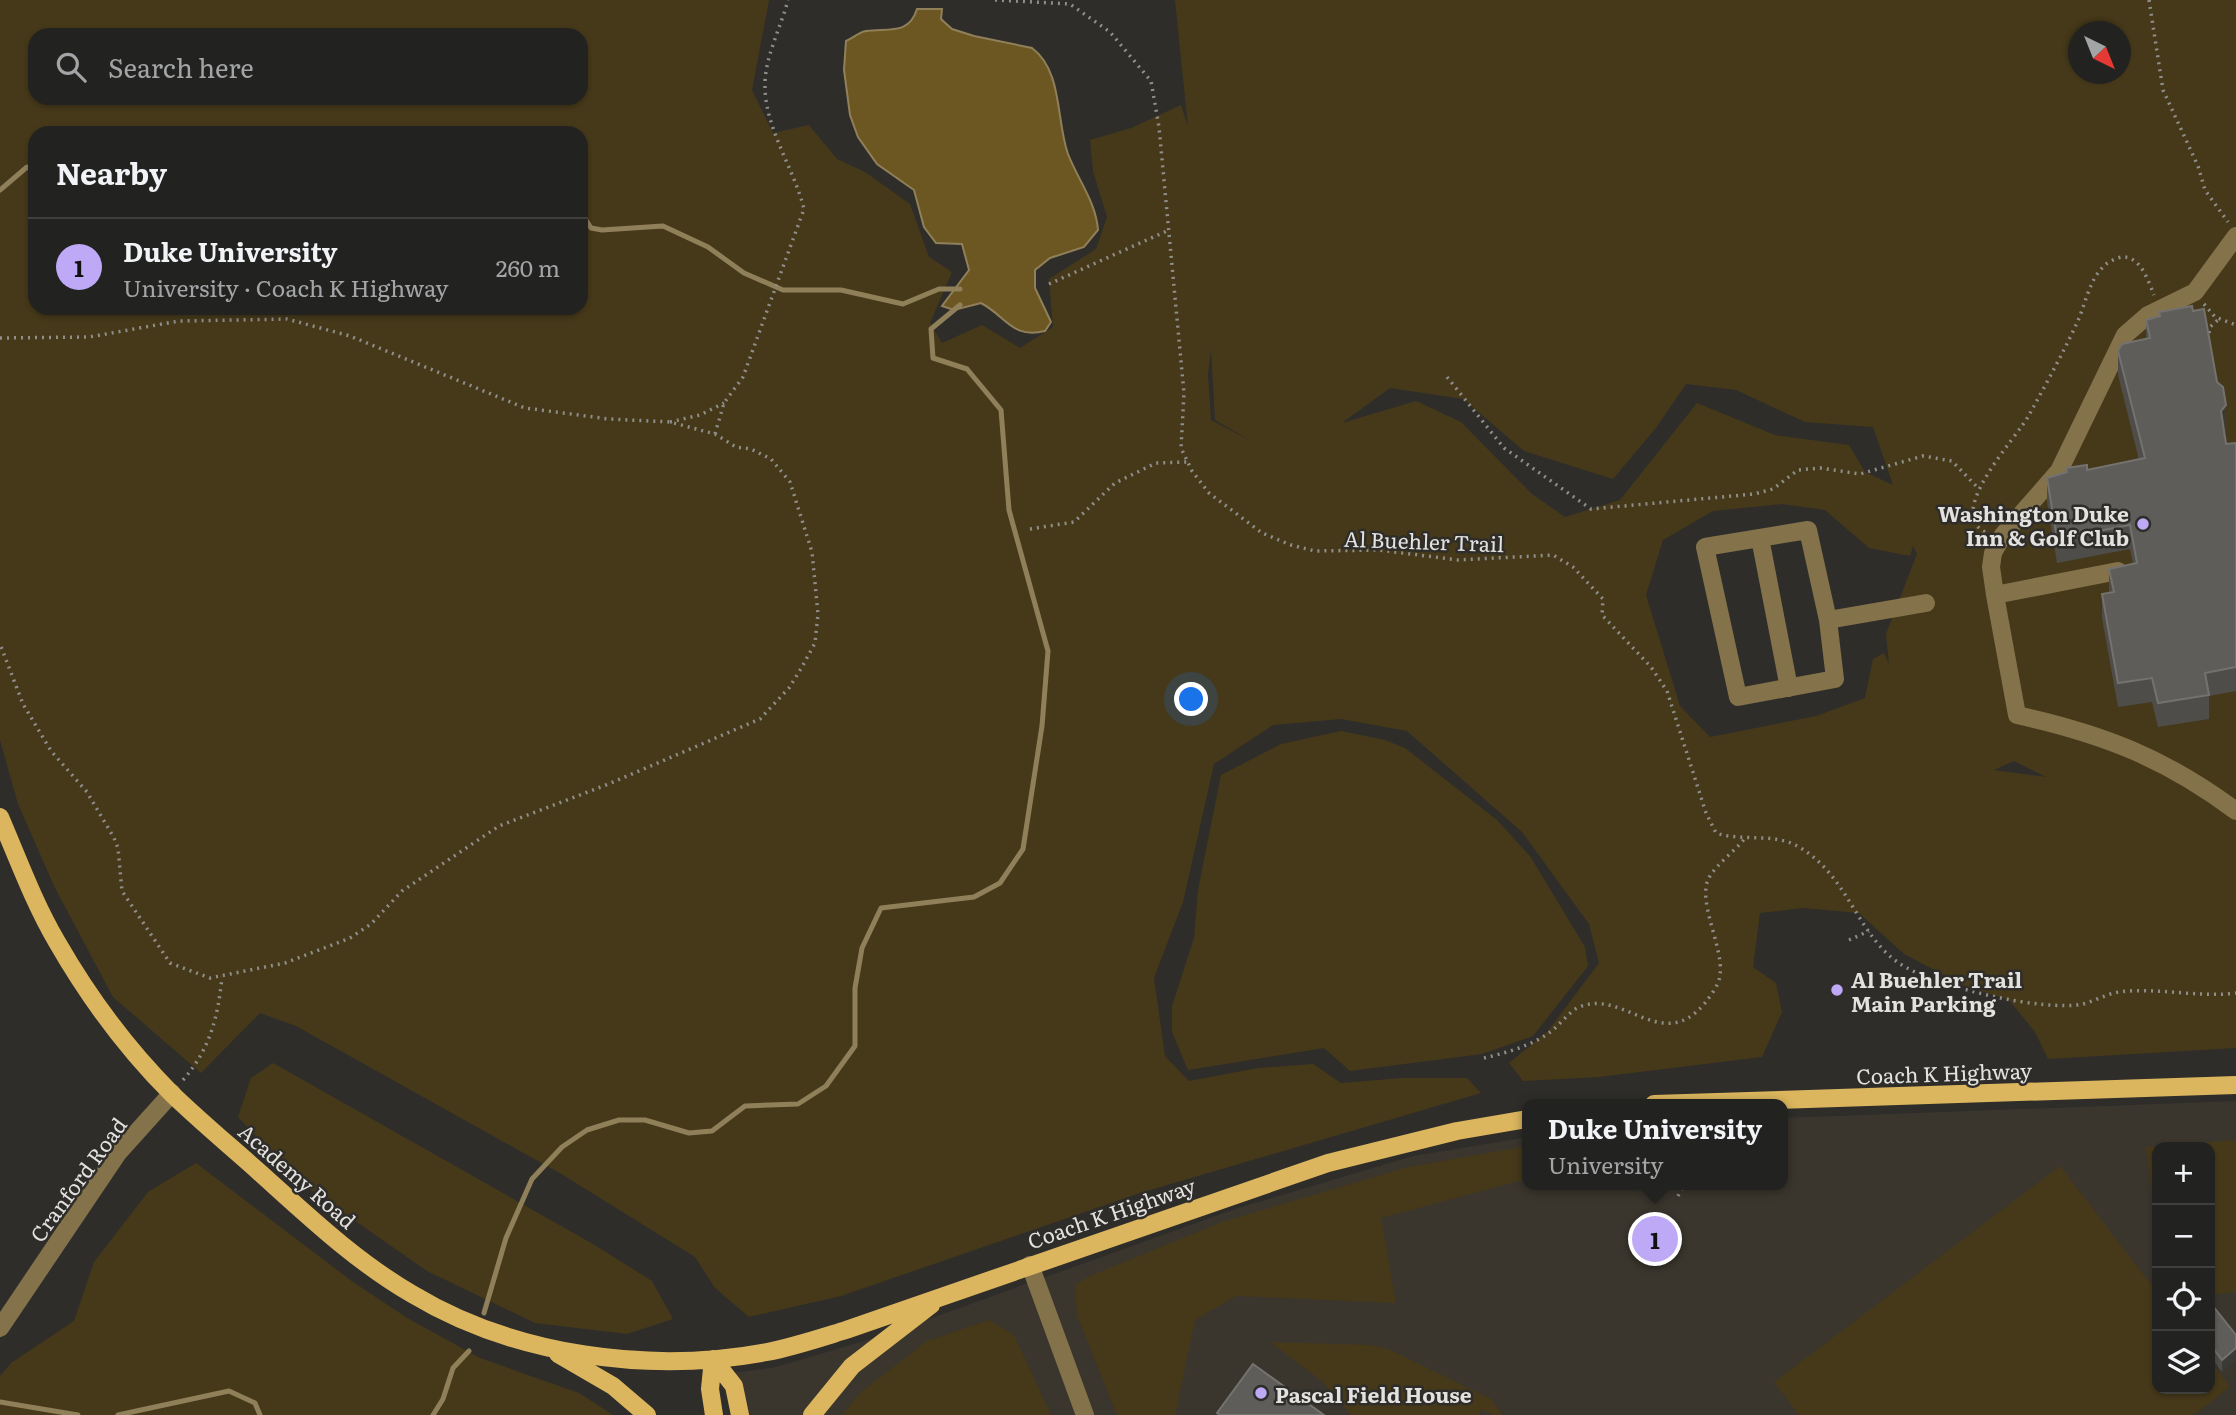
<!DOCTYPE html>
<html lang="en">
<head>
<meta charset="utf-8">
<style>
  body { margin:0; font-family:Literata,serif; background:#2e2f2d; color:#f1f3f6 }
  .controls { position:absolute; right:21px; bottom:21px; display:grid; overflow:hidden; border-radius:14px; box-shadow:0 2px 5px #0004 }
  .controls button { width:63px; height:63px; display:grid; place-items:center; padding:0; border:0; border-bottom:2px solid #3f3f3e; background:#222220; color:#f1f3f6; font:35px sans-serif }
  .compass { position:absolute; left:2068px; top:21px; width:63px; height:63px; border-radius:50%; background:#222220; box-shadow:0 2px 5px #0004; rotate:137deg }
  .you { position:absolute; left:1192px; top:700px; width:24px; height:24px; margin:-18px; border:5px solid #fff; border-radius:50%; background:#1a73e8; box-shadow:0 0 0 10px #1a73e833 }
  .badge { display:grid; place-items:center; width:46px; height:46px; border-radius:50%; background:#bda9f5; color:#111; font-size:23px; font-weight:700 }
  .pin { position:absolute; translate:-50% -50%; border:4px solid #fff; box-shadow:0 2px 7px #0006 }
  .popup { position:absolute; left:1522px; top:1099px; width:266px; height:91px; box-sizing:border-box; display:grid; place-content:center; border-radius:14px; background:#222220; filter:drop-shadow(0 2px 5px #0005); font-size:23px; white-space:nowrap; color:#a2a4a5 }
  .popup b { font-size:26px; color:#f1f3f6 }
  .popup::after { content:''; position:absolute; left:50%; top:100%; margin-left:-14px; border:14px solid transparent; border-top-color:#222220 }
  .list { margin:0; padding:0; list-style:none }
  h2 { display:flex; justify-content:space-between; align-items:center; height:91px; margin:0; padding:0 28px; font-size:30px }
  h2 small { font-size:23px; font-weight:400; color:#a2a4a5 }
  .list li { display:grid; grid-template-columns:46px 1fr auto; gap:21px; align-items:center; box-sizing:border-box; height:98px; padding:0 28px; border-top:2px solid #3f3f3e }
  .list b { display:block; font-size:26px; white-space:nowrap }
  .list p { margin:0; font-size:23px; white-space:nowrap; color:#a2a4a5 }
  .list em { font-size:23px; font-style:normal; color:#a2a4a5 }
  .icon { flex:none; width:38px; height:38px; fill:none; stroke:currentColor; stroke-width:2; stroke-linecap:round; stroke-linejoin:round }
  .map { position:relative; flex:none; width:2236px; height:1415px; overflow:hidden }
  .search { position:absolute; background:#222220; box-shadow:0 2px 5px #0004; left:28px; top:28px; width:560px; height:77px; display:flex; align-items:center; gap:18px; box-sizing:border-box; padding:0 24px; border-radius:21px; color:#a2a4a5; font-size:26px }
  .panel { position:absolute; background:#222220; box-shadow:0 2px 5px #0004; left:28px; top:126px; width:560px; height:189px; border-radius:21px }
  .map>svg:first-child { display:block }
</style>
</head>
<body>
<div class="map">
<svg width="2236" height="1415" viewBox="0 0 2236 1415">
  <rect width="100%" height="100%" fill="#2e2d2a"/>
  <path fill="#3a362d" fill-rule="evenodd" d="M2236,1101V1415H739L732,1373L776,1367L881,1336L1238,1208L1413,1156L1527,1137V1185H1783V1118ZM2157,1147H2210V1389H2157Z"/>
  <path fill="#46391a" fill-rule="evenodd" d="M0,0H769L752,90L773,133L809,125L837,159L865,172L910,204L929,257L952,272L930,323L942,343L982,325L1020,348L1053,327L1049,279L1096,249L1107,217L1093,171L1090,140L1131,128L1181,105L1188,127L1175,0H2236V1048L2048,1059L2035,1032L2009,1000L1963,985L1904,954L1859,913L1803,908L1760,913L1753,967L1776,983L1782,1012L1762,1057L1599,1077L1523,1081L1509,1063L1548,1031L1599,963L1589,924L1522,832L1407,731L1341,719L1273,725L1214,764L1183,902L1154,978L1165,1056L1189,1081L1258,1068L1313,1064L1341,1083L1402,1078H1467L1481,1093L1140,1193L841,1296L749,1317L715,1288L695,1257L563,1175L296,1026L260,1013L201,1073L113,997L55,888L18,804L0,740ZM2078,32H2120V74H2078ZM35,35H581V98H35ZM35,133H581V308H35ZM1211,350L1215,420L1251,441L1211,420L1208,374ZM1686,384L1736,390L1805,422L1873,427L1893,485L1865,472L1849,445L1775,435L1697,403L1620,500L1565,517L1532,494L1461,422L1416,401L1342,423L1390,388L1463,399L1524,451L1613,479L1656,428ZM1782,504L1825,510L1869,548L1910,556L1913,546L1917,554L1886,634L1889,664L1884,653L1873,659L1865,698L1816,716L1710,737L1680,706L1646,595L1663,540L1713,511ZM2014,761L2046,777L1994,770Z
    M1341,731L1385,740L1405,748L1497,820L1530,856L1585,947L1588,966L1533,1036L1482,1054L1350,1071L1324,1048L1188,1070L1172,1032V1006L1194,938L1198,890L1221,775L1281,744Z
    M273,1063L593,1244L652,1281L673,1319L627,1334L535,1323L427,1271L298,1181L238,1117L251,1078Z
    M2236,1140V1292L2210,1295V1147H2157V1242L2146,1147Z
    M1527,1146V1179L1381,1218L1396,1303L1236,1296L1195,1320L1175,1415H1117L1077,1315L1075,1285L1090,1276L1222,1222L1408,1167Z
    M196,1163L353,1282L409,1319L480,1358L579,1393L613,1415H0V1376L11,1363L74,1321L94,1262L148,1192Z
    M2060,1166L2157,1292V1389H2210V1360L2230,1387L2194,1415H1799L1774,1382Z
    M989,1320L1014,1335L1051,1415H842L860,1393L927,1341Z
    M1270,1342L1370,1345L1388,1349L1491,1399L1503,1415H1493L1481,1409L1479,1415H1351L1323,1382Z"/>
  <path fill="#6c5621" stroke="#90805a" stroke-width="2" d="M917,9H942L941,19L952,29L974,36L1032,48C1063,71 1056,121 1068,154C1078,180 1096,202 1098,230L1084,247L1050,258L1035,270V288L1051,322L1045,331C1012,339 1007,317 981,303L954,310L942,306L969,270L962,244L936,243L924,227L914,190L877,164L858,137L850,115L844,70L846,41C853,38 859,32 866,31C889,28 909,35 917,9Z"/>
  <g fill="none" stroke-linecap="round" stroke-linejoin="round">
    <path stroke="#90805a" stroke-width="5" d="M0,190L27,167L35,170
      M581,212L591,228L602,230L663,226L708,247L744,273L783,290H841L903,304L939,289H960
      M484,1313L506,1238L532,1179L562,1147L587,1130L619,1120H645L689,1133L712,1131L745,1106L798,1104L826,1086L855,1046V988L862,948L881,908L974,897L1000,883L1023,849L1042,726L1048,651L1009,510L1001,410L967,369L933,358L931,329L960,305
      M0,1402L78,1415
      M118,1415L229,1391L255,1403L260,1415
      M433,1415L443,1399L453,1368L469,1351"/>
    <path stroke="#8f8e8b" stroke-width="3.5" stroke-dasharray="2 5" stroke-linecap="butt" d="M995,0L1070,4L1110,32L1151,81L1159,127L1184,393L1181,448L1192,471L1209,493L1262,533L1291,545L1315,551L1379,550L1458,560L1553,555L1573,567L1603,599L1602,615L1651,667L1667,691L1706,813L1716,833C1742,842 1774,832 1799,847C1851,877 1858,942 1907,968C1944,988 2043,1012 2083,1004C2095,1001 2106,994 2119,992C2157,987 2198,998 2236,993
      M2149,0L2163,90L2198,166L2205,190L2228,222
      M1049,284L1169,230
      M2204,304L2215,317L2236,325
      M2209,333L2210,327L2219,319
      M0,338L89,337L179,321L287,319L350,336L525,408L609,419L670,422L715,434L736,447L751,449L771,459L790,482L812,552L818,614L815,643L802,667L789,688L760,719L611,783L499,826L402,891L371,924L350,938L285,963L210,978L170,963L122,891L118,848L114,838L87,792L51,751L23,704L0,644
      M1447,377L1504,448L1591,509L1754,494L1773,489L1798,470L1820,468L1860,474L1923,456L1952,461L1978,488
      M670,422L700,415L724,403
      M715,434L724,403L743,377L804,209C794,168 764,127 765,84C765,57 781,27 788,0
      M1030,529L1074,522L1115,483L1156,463L1188,462
      M1985,532C1945,512 2016,439 2029,415C2045,386 2062,355 2076,325C2085,307 2088,282 2103,267C2107,262 2116,258 2122,257C2141,256 2148,281 2154,295
      M1849,940L1869,931
      M1484,1058C1506,1053 1530,1046 1549,1033C1559,1026 1567,1014 1577,1008C1623,986 1661,1056 1705,1003C1711,995 1719,985 1720,975C1724,946 1695,899 1710,876C1719,862 1735,851 1746,837
      M183,1080C210,1049 218,1017 222,977
      M1678,1196L1684,1185"/>
    <path stroke="#84724a" stroke-width="18" d="M2236,236L2195,292L2148,315L2125,335L2059,471L2003,535L1993,553L1991,567L1995,595L2017,715C2103,734 2165,758 2236,811
      M1760,538L1789,688
      M1995,595L2118,571
      M1828,620L1835,679L1738,697L1705,547L1808,530L1828,620L1926,603
      M1030,1265L1085,1415
      M0,1328L118,1153L172,1093"/>
    <path stroke="#dcb65e" stroke-width="18" d="M0,817C18,859 34,903 57,942C88,996 128,1050 172,1094C200,1121 230,1146 258,1171C307,1215 355,1261 412,1294C515,1356 650,1374 767,1352C793,1347 820,1338 846,1330L1328,1163L1457,1131L1527,1119
      M1654,1104L2236,1085
      M558,1354L613,1386L647,1415
      M713,1359L734,1386L740,1415
      M713,1359L710,1389L714,1415
      M812,1415L852,1366L931,1305"/>
  </g>
  <path fill="#4e4d49" d="M2193,311L2217,382L2226,430L2224,432L2226,444L2236,443V691L2209,696V719L2158,727L2152,702L2118,707L2102,618V594L2109,593V569L2133,564L2130,549L2057,563L2047,502V478L2066,472V468L2087,470L2139,460L2118,375V351L2146,339V320L2159,316V312Z
    M2210,1308L2236,1335L2222,1372L2210,1356Z"/>
  <path fill="#3b3a36" d="M2226,405V430L2221,435V411Z
    M2236,1348V1360L2222,1372V1360Z"/>
  <path fill="#5e5d5a" stroke="#73726f" stroke-width="2" d="M2192,306L2193,311L2204,309L2217,382L2223,387L2226,405L2221,411L2226,444L2236,443V667L2205,673L2209,695L2158,703L2152,678L2118,683L2102,594L2114,592L2109,569L2137,563L2130,525L2057,539L2047,478L2067,472L2066,468L2087,465V470L2145,458L2118,351L2122,344L2150,338L2146,320L2160,316L2159,312Z
    M2213,1306L2236,1335V1348L2222,1360L2210,1344V1308Z
    M1253,1364L1324,1415H1220L1217,1413Z"/>
  <g fill="#bda9f5" stroke="#2e2d2a" stroke-width="2.5">
    <circle cx="2143" cy="524" r="7"/>
    <circle cx="1837" cy="990" r="7"/>
    <circle cx="1261" cy="1393" r="7"/>
  </g>
  <g text-anchor="middle" dominant-baseline="central" stroke-width="5" stroke-linejoin="round" paint-order="stroke">
    <g font-size="21" font-weight="bold" fill="#e3e2e0" stroke="#2e2d2a" text-anchor="start">
      <text x="2129" y="512" text-anchor="end">Washington Duke<tspan x="2129" dy="24">Inn &amp; Golf Club</tspan></text>
      <text x="1851" y="978">Al Buehler Trail<tspan x="1851" dy="24">Main Parking</tspan></text>
      <text x="1275" y="1393">Pascal Field House</text>
    </g>
    <g font-size="21" fill="#e3e2e0" stroke="#2e2d2a">
      <text transform="translate(1424 540) rotate(2)">Al Buehler Trail</text>
      <text transform="translate(1944 1072) rotate(-2)">Coach K Highway</text>
      <text transform="translate(298 1175) rotate(41)">Academy Road</text>
      <text transform="translate(77 1179) rotate(-54)">Cranford Road</text>
      <text transform="translate(1111 1212) rotate(-19)">Coach K Highway</text>
    </g>
  </g>
</svg>
<div class="controls">
<button>+</button>
<button>−</button>
<button><svg class="icon" aria-label="locate" viewBox="0 0 24 24"><circle cx="12" cy="12" r="6"/><path d="M12 2v4M12 18v4M2 12h4M18 12h4"/></svg></button>
<button><svg class="icon" aria-label="layers" viewBox="0 0 24 24"><path d="M12 4l9 5-9 5-9-5zM3 14l9 5 9-5"/></svg></button>
</div>
<svg class="compass" viewBox="-18 -18 36 36"><path d="M0-13l5 13h-10z" fill="#e53935"/><path d="M0 13l5-13h-10z" fill="#a2a4a5"/></svg>
<div class="you"></div>
<div class="pin badge" style="left:1655px;top:1239px">1</div>
<div class="popup"><b>Duke University</b>University</div>
<div class="search"><svg class="icon" aria-label="search" viewBox="0 0 24 24"><circle cx="10" cy="10" r="6"/><path d="M15 15l6 6"/></svg>Search here</div>
<section class="panel">
<h2>Nearby<small></small></h2>
<ul class="list">
<li><span class="badge">1</span><div><b>Duke University</b><p>University · Coach K Highway</p></div><em>260 m</em></li>
</ul>
</section>
</div>
</body>
</html>
